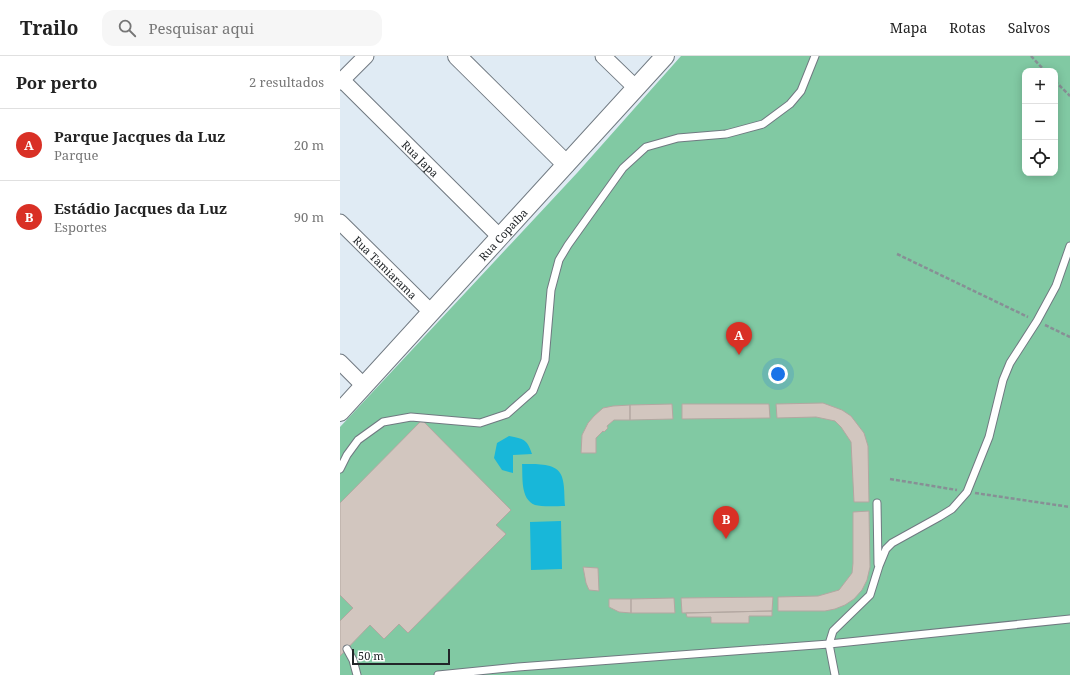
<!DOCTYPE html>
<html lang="pt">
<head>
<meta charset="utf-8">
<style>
  body { margin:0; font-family:"Noto Serif",serif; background:#f6f6f6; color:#222 }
  .controls { position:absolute; right:12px; top:12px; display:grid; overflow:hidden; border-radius:8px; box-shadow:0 2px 10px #0003 }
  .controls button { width:36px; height:36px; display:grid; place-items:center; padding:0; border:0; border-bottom:1px solid #e0e0e0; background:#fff; color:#222; font:20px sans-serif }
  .scale { position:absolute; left:12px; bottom:10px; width:98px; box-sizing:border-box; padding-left:4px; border:2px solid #222629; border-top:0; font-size:11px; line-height:14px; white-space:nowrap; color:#222629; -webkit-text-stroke:3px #fff; paint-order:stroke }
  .you { position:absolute; left:438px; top:318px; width:14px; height:14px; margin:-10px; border:3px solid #fff; border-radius:50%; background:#1a73e8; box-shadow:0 0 0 6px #1a73e833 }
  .badge { display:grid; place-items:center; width:26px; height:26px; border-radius:50%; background:#d93025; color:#fff; font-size:13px; font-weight:700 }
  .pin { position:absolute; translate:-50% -33px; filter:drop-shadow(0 1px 2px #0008) }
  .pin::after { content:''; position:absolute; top:21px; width:14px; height:12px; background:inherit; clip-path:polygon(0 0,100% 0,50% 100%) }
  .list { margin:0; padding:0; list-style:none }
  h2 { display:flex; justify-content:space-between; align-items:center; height:52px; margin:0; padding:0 16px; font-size:17px }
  h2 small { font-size:13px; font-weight:400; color:#767676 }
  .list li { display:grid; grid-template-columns:26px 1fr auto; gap:12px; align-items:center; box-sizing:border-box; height:72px; padding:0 16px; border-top:1px solid #e0e0e0 }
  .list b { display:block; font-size:15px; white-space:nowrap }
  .list p { margin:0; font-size:13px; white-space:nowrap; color:#767676 }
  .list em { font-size:13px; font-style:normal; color:#767676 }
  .icon { flex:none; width:22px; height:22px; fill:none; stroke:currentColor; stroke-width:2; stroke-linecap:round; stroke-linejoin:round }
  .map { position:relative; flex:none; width:730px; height:619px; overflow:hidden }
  header { display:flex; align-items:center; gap:24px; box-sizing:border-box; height:56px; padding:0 20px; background:#fff; border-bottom:1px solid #e0e0e0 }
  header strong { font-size:19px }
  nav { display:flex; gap:22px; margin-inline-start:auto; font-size:14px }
  .search { width:280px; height:36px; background:#f6f6f6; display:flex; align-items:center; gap:10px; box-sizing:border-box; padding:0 14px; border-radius:12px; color:#767676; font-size:15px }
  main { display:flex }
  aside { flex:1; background:#fff }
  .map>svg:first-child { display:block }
</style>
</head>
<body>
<header>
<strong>Trailo</strong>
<div class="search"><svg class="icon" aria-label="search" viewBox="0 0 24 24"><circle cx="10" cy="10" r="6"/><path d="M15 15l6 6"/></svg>Pesquisar aqui</div>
<nav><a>Mapa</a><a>Rotas</a><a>Salvos</a></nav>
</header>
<main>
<aside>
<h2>Por perto<small>2 resultados</small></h2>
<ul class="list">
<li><span class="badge">A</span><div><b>Parque Jacques da Luz</b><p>Parque</p></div><em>20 m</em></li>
<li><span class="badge">B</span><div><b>Estádio Jacques da Luz</b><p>Esportes</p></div><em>90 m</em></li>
</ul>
</aside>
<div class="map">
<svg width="730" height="619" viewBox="0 0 730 619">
  <rect width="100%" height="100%" fill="#e0ebf4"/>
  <path fill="#81c9a3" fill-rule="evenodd" d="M341,0H730V619H0V371L237,117ZM685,15H715V117H685Z"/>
  <path fill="#18b7d9" d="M169,380C184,383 187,383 192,398L173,399V417L162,414L154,402L157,387Z
    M182,408C194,408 218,406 222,421C225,430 224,441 225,450C217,450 202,451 195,449C180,443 183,421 182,408Z
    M221,465L222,513L191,514L190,466Z"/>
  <path fill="#d2c6bf" stroke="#b3a7a1" d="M483,347L502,354L511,360L524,377L528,390L529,446H514L511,386L501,371L495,365L476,361L437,362L436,348Z
    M332,348L333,363L290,364V349Z
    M342,348H429L430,362L342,363Z
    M290,349V364H274L267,370L268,372L264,376L263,375L256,382V397H241L242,379L248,367L254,360L263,352L273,350Z
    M82,364L171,454L156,469L166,478L68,577L59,568L44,583L30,569L0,600V565L13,552L0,539V447Z
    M529,455L530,511L527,524L522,534L514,543L505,549L495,553L485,555H438V541L478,540L499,534L512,517L513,507V456Z
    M243,511L258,512L259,535L249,534L246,527Z
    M433,541L432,555L342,557L341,542Z
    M334,542L335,557H291V543Z
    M269,543H291V557L279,556L269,551Z
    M432,555V560H409V567H371V561H347L346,557Z"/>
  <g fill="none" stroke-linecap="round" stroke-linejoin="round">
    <g stroke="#707981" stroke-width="9">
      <path id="service" d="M0,413L7,399L18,384L43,366L71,361L140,367L167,358L193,335L205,304L211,234L219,204L228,189L283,112L306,91L338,82L386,78L423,68L450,48L461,35L475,0
        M537,447L538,508
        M7,593L13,604L17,619
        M98,619L178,611L489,588L730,563
        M495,619L489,588L493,575L530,539L539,510L546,493L552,487L599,461L612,453L627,436L649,381L663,324L670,307L697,265L716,230L730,190"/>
    </g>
    <g stroke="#707981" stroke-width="17">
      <g id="minor">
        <path d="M263,0L296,32"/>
        <path id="s1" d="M2,24L160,181"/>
        <path d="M0,26L26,0"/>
        <path id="s2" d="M0,166L91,256"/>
        <path d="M0,306L24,330"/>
      </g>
    </g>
    <g stroke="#707981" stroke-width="20">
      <g id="tertiary">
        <path d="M117,0L226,108"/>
        <path id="s3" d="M0,356L325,0"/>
      </g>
    </g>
    <path stroke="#878f95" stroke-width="2.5" stroke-dasharray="4 2" stroke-linecap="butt" d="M691,0L705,15
      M715,25L730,40
      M557,198L688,261
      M705,269L730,281
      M550,423L617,434
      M635,437L730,451"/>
    <use href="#service" stroke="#fff" stroke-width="7"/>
    <use href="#minor" stroke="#fff" stroke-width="15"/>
    <use href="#tertiary" stroke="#fff" stroke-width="18"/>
  </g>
  <g text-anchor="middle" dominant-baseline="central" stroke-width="4" stroke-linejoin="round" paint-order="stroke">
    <g font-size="11" fill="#222629" stroke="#fff">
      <text stroke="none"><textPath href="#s1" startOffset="111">Rua Japa</textPath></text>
      <text stroke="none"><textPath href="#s3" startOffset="241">Rua Copaíba</textPath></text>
      <text stroke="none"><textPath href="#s2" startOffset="64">Rua Tamiarama</textPath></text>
    </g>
  </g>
</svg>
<div class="controls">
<button>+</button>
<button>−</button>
<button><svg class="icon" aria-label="locate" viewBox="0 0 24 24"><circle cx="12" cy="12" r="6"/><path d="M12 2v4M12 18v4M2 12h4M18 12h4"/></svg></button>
</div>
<div class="scale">50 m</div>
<div class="you"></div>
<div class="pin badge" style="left:399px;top:299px">A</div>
<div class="pin badge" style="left:386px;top:483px">B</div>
</div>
</main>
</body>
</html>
